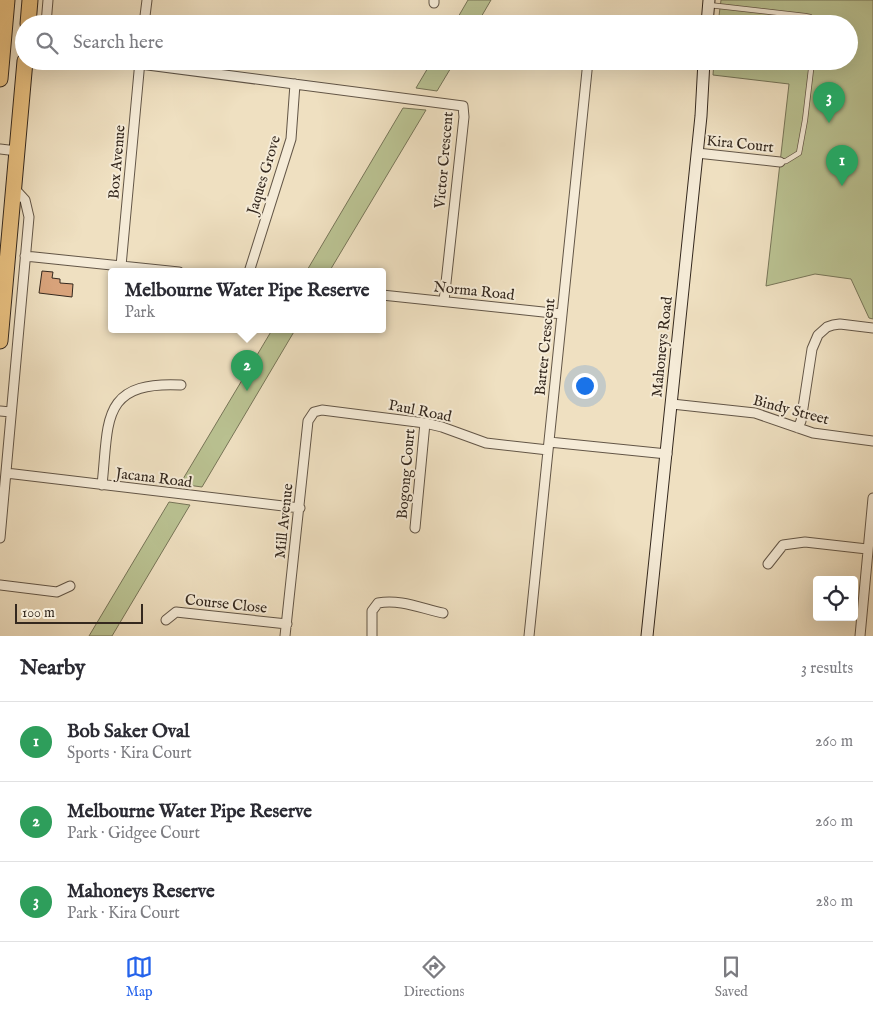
<!DOCTYPE html>
<html lang="en">
<head>
<meta charset="utf-8">
<style>
  body { margin:0; font-family:"IM FELL English",serif; background:#f2f2f3; color:#2b2b33 }
  .controls { position:absolute; right:15px; bottom:15px; display:grid; overflow:hidden; border-radius:5px; box-shadow:0 5px 20px #0002 }
  .controls button { width:45px; height:45px; display:grid; place-items:center; padding:0; border:0; border-bottom:1px solid #e1e1e2; background:#fff; color:#2b2b33; font:25px sans-serif }
  .scale { position:absolute; left:15px; bottom:12px; width:128px; box-sizing:border-box; padding-left:5px; border:2px solid #34281e; border-top:0; font-size:14px; line-height:18px; white-space:nowrap; color:#34281e; -webkit-text-stroke:4px #f5ebd7; paint-order:stroke }
  .you { position:absolute; left:584px; top:385px; width:18px; height:18px; margin:-12px; border:4px solid #fff; border-radius:50%; background:#1a73e8; box-shadow:0 0 0 8px #1a73e833 }
  .badge { display:grid; place-items:center; width:32px; height:32px; border-radius:50%; background:#2563eb; color:#fff; font-size:16px; font-weight:700 }
  .pin { position:absolute; translate:-50% -41px; filter:drop-shadow(0 1px 2px #0008) }
  .pin::after { content:''; position:absolute; top:26px; width:18px; height:15px; background:inherit; clip-path:polygon(0 0,100% 0,50% 100%) }
  .popup { position:absolute; left:108px; top:268px; width:278px; height:65px; box-sizing:border-box; display:grid; place-content:center; border-radius:5px; background:#fff; filter:drop-shadow(0 1px 4px #0005); font-size:16px; white-space:nowrap; color:#7c7c81 }
  .popup b { font-size:19px; color:#2b2b33 }
  .popup::after { content:''; position:absolute; left:50%; top:100%; margin-left:-10px; border:10px solid transparent; border-top-color:#fff }
  .list { margin:0; padding:0; list-style:none }
  h2 { display:flex; justify-content:space-between; align-items:center; height:65px; margin:0; padding:0 20px; font-size:21px }
  h2 small { font-size:16px; font-weight:400; color:#7c7c81 }
  .list li { display:grid; grid-template-columns:32px 1fr auto; gap:15px; align-items:center; box-sizing:border-box; height:80px; padding:0 20px; border-top:1px solid #e1e1e2 }
  .list b { display:block; font-size:19px; white-space:nowrap }
  .list p { margin:0; font-size:16px; white-space:nowrap; color:#7c7c81 }
  .list em { font-size:16px; font-style:normal; color:#7c7c81 }
  .icon { flex:none; width:28px; height:28px; fill:none; stroke:currentColor; stroke-width:2; stroke-linecap:round; stroke-linejoin:round }
  .map { position:relative; flex:none; width:873px; height:636px; overflow:hidden }
  .search { position:absolute; background:#fff; box-shadow:0 5px 20px #0002; left:15px; right:15px; top:15px; height:55px; display:flex; align-items:center; gap:12px; box-sizing:border-box; padding:0 18px; border-radius:28px; color:#7c7c81; font-size:19px }
  .sheet { height:305px; background:#fff }
  nav { display:flex; justify-content:space-around; align-items:center; box-sizing:border-box; height:70px; border-top:1px solid #e1e1e2; background:#fff; font-size:14px; color:#7c7c81 }
  nav a { display:grid; justify-items:center; gap:2px }
  nav .on { color:#2563eb }
  .map>svg:first-child { display:block }
</style>
</head>
<body>
<div class="map">
<svg width="873" height="636" viewBox="0 0 873 636">
  <rect width="100%" height="100%" fill="#efe0c1"/>
  <filter id="stains"><feTurbulence type="fractalNoise" baseFrequency=".004" numOctaves="4"/><feColorMatrix values="0 0 0 0 .2 0 0 0 0 .09 0 0 0 0 .02 0 0 0 .5 -.17"/></filter>
  <radialGradient id="worn" r=".72"><stop offset=".6" stop-color="#630" stop-opacity="0"/><stop offset="1" stop-color="#630" stop-opacity=".3"/></radialGradient>
  <path fill="#bac292" stroke="#777558" d="M468,0H491L477,24H454Z
    M721,0H873V319L869,318L851,279L815,274L766,286L789,84L713,75L714,61H849V24H718Z
    M432,61H455L437,91L416,88Z
    M403,108L426,110L329,272H306Z
    M272,330H295L202,487L180,484Z
    M169,502L190,505L112,636H89Z"/>
  <path fill="#d8a37b" stroke="#34281e" d="M42,271L53,272L52,278L60,279V283L73,284L72,297L39,293Z"/>
  <g fill="none" stroke-linecap="round" stroke-linejoin="round">
    <g stroke="#635647" stroke-width="6">
      <path id="lane" d="M709,5L805,16L810,17L814,24
        M780,162L786,161L799,153L805,120L812,61"/>
    </g>
    <g stroke="#635647" stroke-width="11">
      <path id="street" d="M434,0V3
        M46,24L48,0
        M144,24L147,0
        M140,64L463,106L464,117L444,301
        M0,149L17,151
        M697,153L780,162
        M25,256L179,272
        M121,266L140,61
        M249,272L291,139L295,84
        M382,295L562,314
        M672,404L755,413L813,433L873,441
        M0,411L11,412
        M798,428L801,421L812,349L818,335L827,327L833,325L840,324L873,328
        M549,442L667,454
        M6,473L300,508
        M102,485C109,421 100,381 181,385
        M415,528L425,423
        M0,538L29,217L25,200L14,188
        M768,564L783,545L805,542L867,549
        M0,585L57,592L70,586
        M166,620L176,612L287,624
        M285,636L308,421L314,412L322,410L425,423L442,427L486,443L548,450
        M372,636V611L378,603C400,599 420,608 443,613
        M529,636L588,61
        M860,636L873,498"/>
    </g>
    <g stroke="#34281e" stroke-width="13">
      <path id="secondary" d="M707,24L709,0
        M647,636L701,116L704,61"/>
    </g>
    <g stroke="#34281e" stroke-width="17">
      <path id="highway" d="M28,24L30,0
        M0,79L7,0
        M0,341L25,61"/>
    </g>
    <use href="#lane" stroke="#f5ebd7" stroke-width="4.5"/>
    <use href="#street" stroke="#f5ebd7" stroke-width="9"/>
    <use href="#secondary" stroke="#f5ebd7" stroke-width="11"/>
    <use href="#highway" stroke="#e8c080" stroke-width="15"/>
  </g>
  <g text-anchor="middle" dominant-baseline="central" stroke-width="4" stroke-linejoin="round" paint-order="stroke">
    <g font-size="15" fill="#34281e" stroke="#f5ebd7">
      <text transform="translate(740 144) rotate(6)">Kira Court</text>
      <text transform="translate(444 160) rotate(-85)">Victor Crescent</text>
      <text transform="translate(117 162) rotate(-85)">Box Avenue</text>
      <text transform="translate(264 175) rotate(-73)">Jaques Grove</text>
      <text transform="translate(474 291) rotate(6)">Norma Road</text>
      <text transform="translate(545 347) rotate(-84)">Barter Crescent</text>
      <text transform="translate(662 347) rotate(-84)">Mahoneys Road</text>
      <text transform="translate(791 410) rotate(15)">Bindy Street</text>
      <text transform="translate(420 411) rotate(11)">Paul Road</text>
      <text transform="translate(406 474) rotate(-85)">Bogong Court</text>
      <text transform="translate(154 478) rotate(7)">Jacana Road</text>
      <text transform="translate(284 521) rotate(-84)">Mill Avenue</text>
      <text transform="translate(226 604) rotate(6)">Course Close</text>
    </g>
  </g>
  <rect width="100%" height="100%" filter="url(#stains)"/>
  <rect width="100%" height="100%" fill="url(#worn)"/>
</svg>
<div class="controls">
<button><svg class="icon" aria-label="locate" viewBox="0 0 24 24"><circle cx="12" cy="12" r="6"/><path d="M12 2v4M12 18v4M2 12h4M18 12h4"/></svg></button>
</div>
<div class="scale">100 m</div>
<div class="you"></div>
<div class="pin badge" style="left:842px;top:186px;background:#2e9e5b">1</div>
<div class="pin badge" style="left:247px;top:391px;background:#2e9e5b">2</div>
<div class="popup"><b>Melbourne Water Pipe Reserve</b>Park</div>
<div class="pin badge" style="left:829px;top:123px;background:#2e9e5b">3</div>
<div class="search"><svg class="icon" aria-label="search" viewBox="0 0 24 24"><circle cx="10" cy="10" r="6"/><path d="M15 15l6 6"/></svg>Search here</div>
</div>
<section class="sheet">
<h2>Nearby<small>3 results</small></h2>
<ul class="list">
<li><span class="badge" style="background:#2e9e5b">1</span><div><b>Bob Saker Oval</b><p>Sports · Kira Court</p></div><em>260 m</em></li>
<li><span class="badge" style="background:#2e9e5b">2</span><div><b>Melbourne Water Pipe Reserve</b><p>Park · Gidgee Court</p></div><em>260 m</em></li>
<li><span class="badge" style="background:#2e9e5b">3</span><div><b>Mahoneys Reserve</b><p>Park · Kira Court</p></div><em>280 m</em></li>
</ul>
</section>
<nav>
<a class="on"><svg class="icon" aria-label="map" viewBox="0 0 24 24"><path d="M3 6l6-2 6 2 6-2v14l-6 2-6-2-6 2zM9 4v14M15 6v14"/></svg>Map</a>
<a><svg class="icon" aria-label="directions" viewBox="0 0 24 24"><path d="M12 3l9 9-9 9-9-9zM9 14v-3h6M13 9l2 2-2 2"/></svg>Directions</a>
<a><svg class="icon" aria-label="saved" viewBox="0 0 24 24"><path d="M7 4h10v16l-5-4-5 4z"/></svg>Saved</a>
</nav>
</body>
</html>
